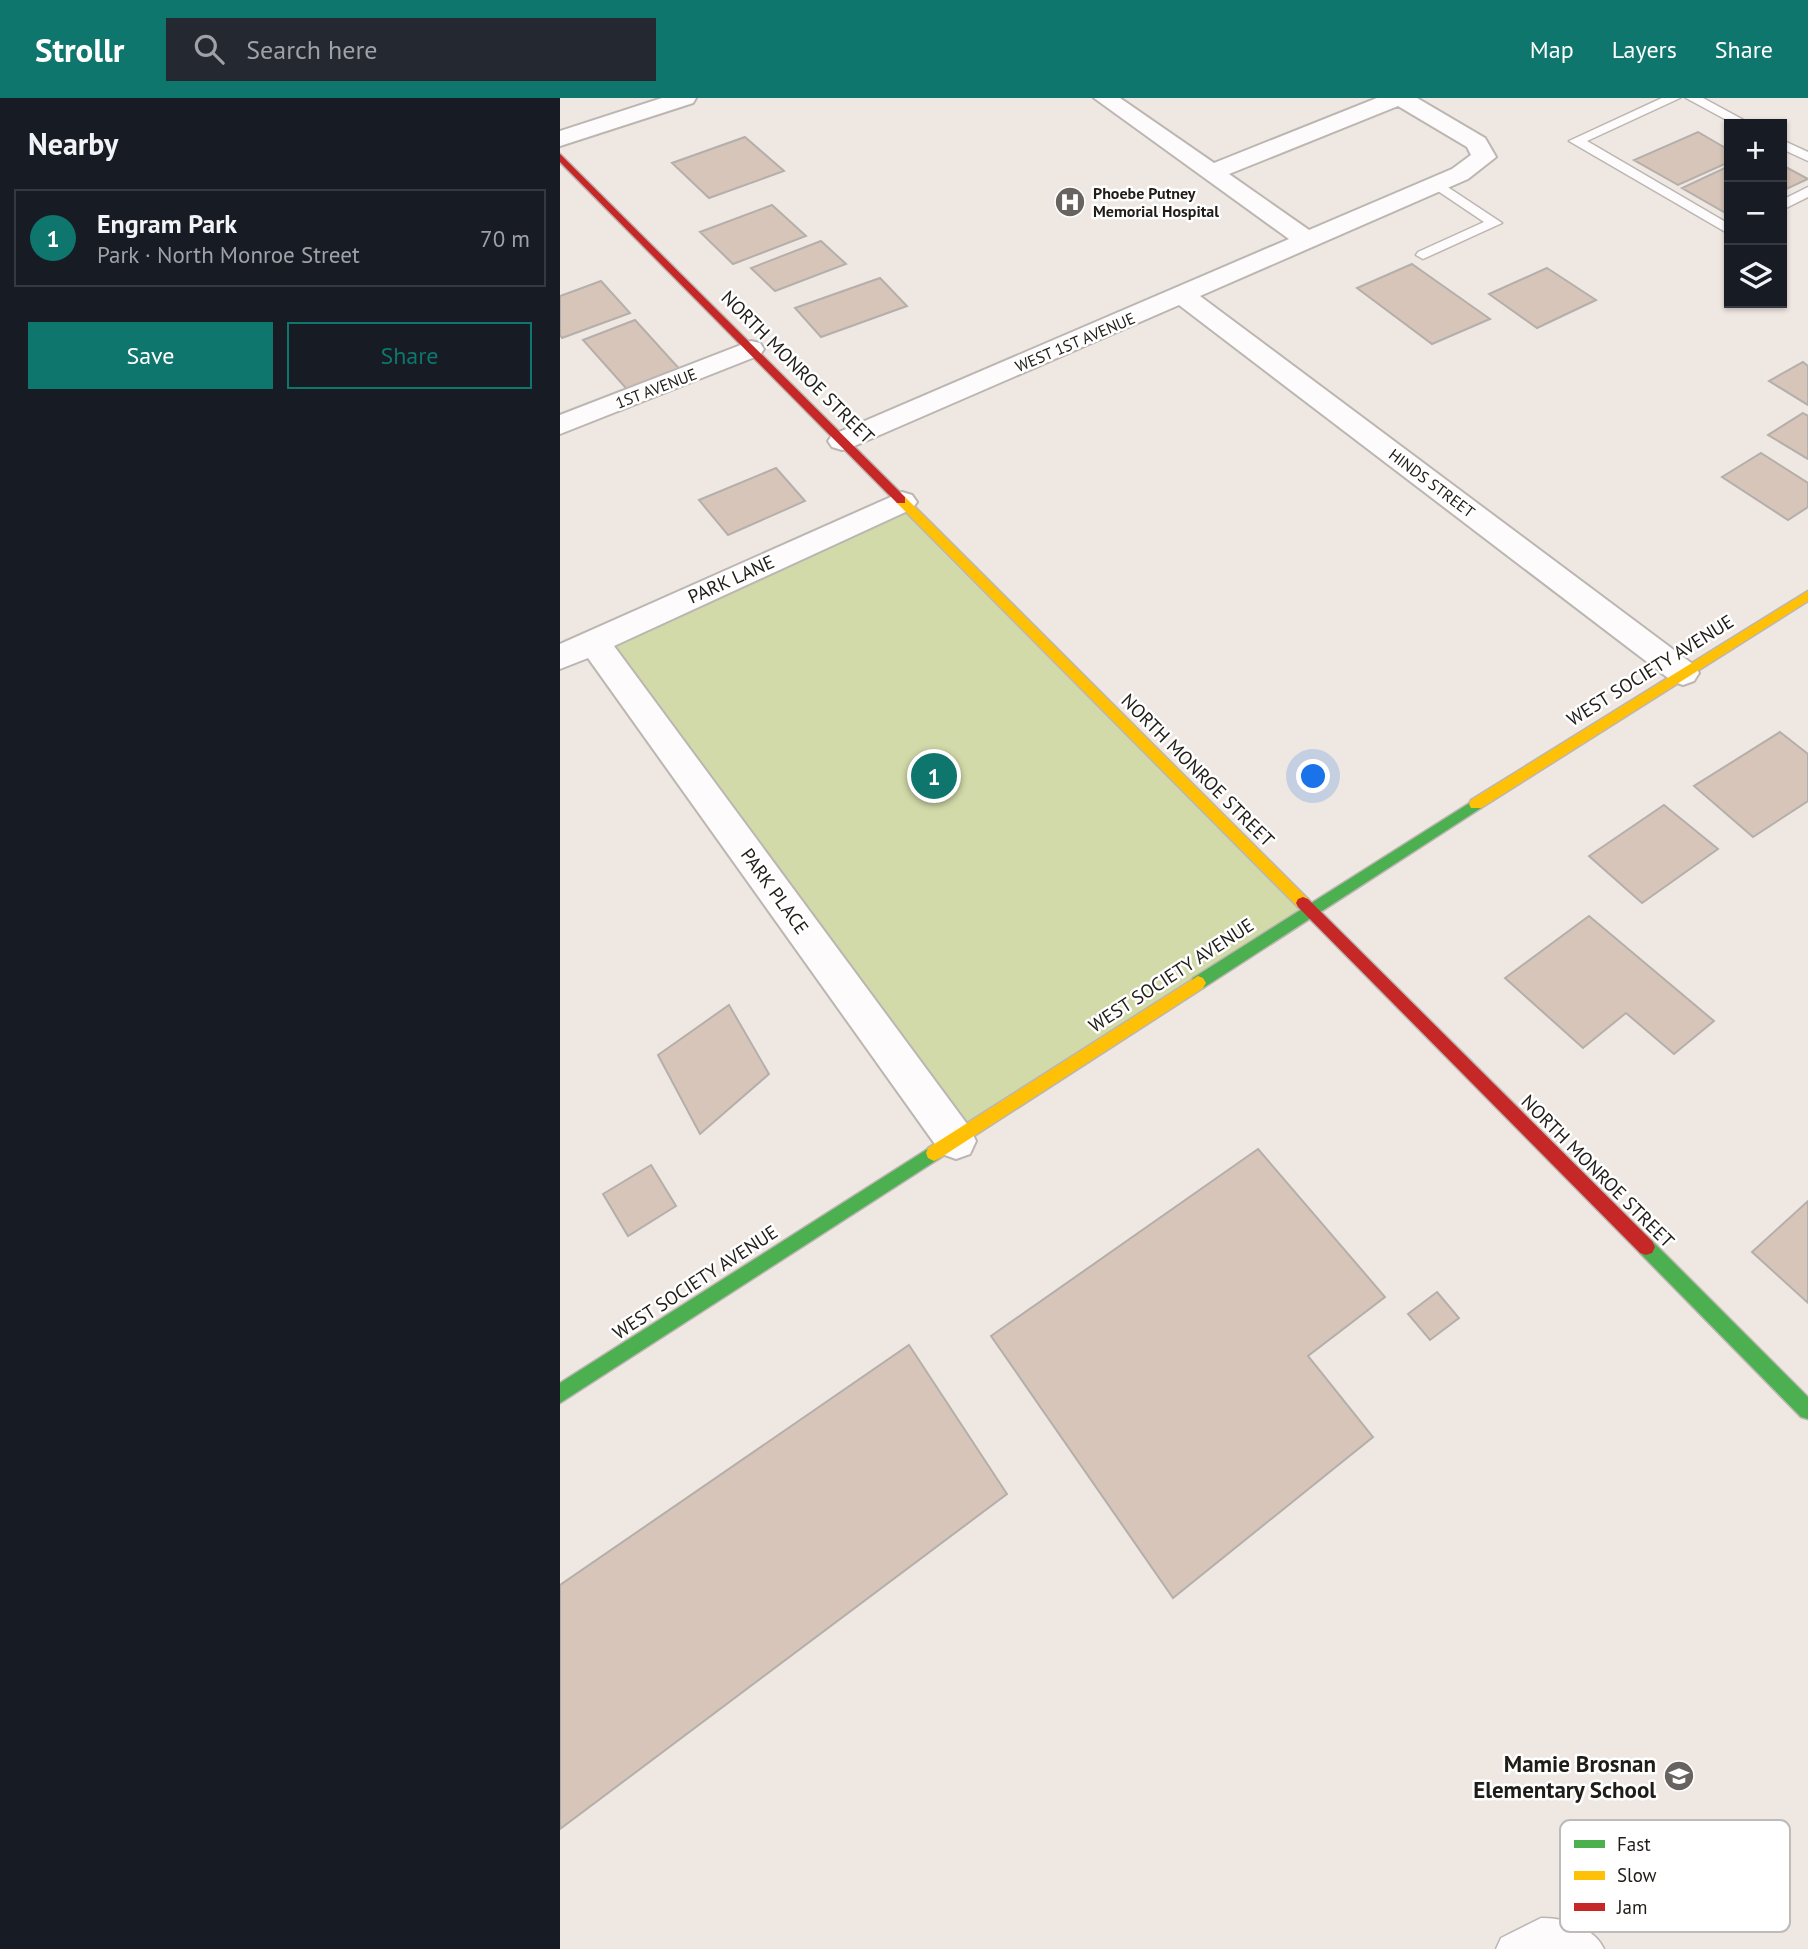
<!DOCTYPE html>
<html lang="en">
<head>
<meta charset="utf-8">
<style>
  body { margin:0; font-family:"PT Sans",sans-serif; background:#242831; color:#f1f3f6 }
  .controls { position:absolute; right:21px; top:21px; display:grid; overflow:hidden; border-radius:0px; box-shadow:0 2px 5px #0004 }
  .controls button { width:63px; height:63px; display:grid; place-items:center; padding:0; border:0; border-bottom:2px solid #363941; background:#171b24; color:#f1f3f6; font:35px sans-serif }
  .you { position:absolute; left:754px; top:679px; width:24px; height:24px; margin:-18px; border:5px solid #fff; border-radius:50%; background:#1a73e8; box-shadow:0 0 0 10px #1a73e833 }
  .badge { display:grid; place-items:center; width:46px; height:46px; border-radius:50%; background:#0f766e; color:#fff; font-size:23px; font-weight:700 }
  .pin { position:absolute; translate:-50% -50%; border:4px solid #fff; box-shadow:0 2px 7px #0006 }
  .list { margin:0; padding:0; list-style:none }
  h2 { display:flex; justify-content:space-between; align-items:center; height:91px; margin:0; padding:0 28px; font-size:30px }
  h2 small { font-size:23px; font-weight:400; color:#9ea1a6 }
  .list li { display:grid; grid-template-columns:46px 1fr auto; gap:21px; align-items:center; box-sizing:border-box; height:98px; margin:0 14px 14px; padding:0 14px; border:2px solid #363941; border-radius:0px }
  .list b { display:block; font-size:26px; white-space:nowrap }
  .list p { margin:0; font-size:23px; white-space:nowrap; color:#9ea1a6 }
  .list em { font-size:23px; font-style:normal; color:#9ea1a6 }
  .actions { display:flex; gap:14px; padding:21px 28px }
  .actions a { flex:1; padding:16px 0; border:2px solid #0f766e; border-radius:0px; text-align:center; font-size:24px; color:#0f766e }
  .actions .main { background:#0f766e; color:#fff }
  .icon { flex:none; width:38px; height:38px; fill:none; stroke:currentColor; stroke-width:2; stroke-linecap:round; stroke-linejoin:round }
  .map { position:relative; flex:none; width:1248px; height:1851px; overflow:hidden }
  header { display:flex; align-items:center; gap:42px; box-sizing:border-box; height:98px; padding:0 35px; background:#0f766e; color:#fff }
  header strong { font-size:33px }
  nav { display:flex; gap:38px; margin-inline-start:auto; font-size:24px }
  .search { width:490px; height:63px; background:#242831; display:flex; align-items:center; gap:18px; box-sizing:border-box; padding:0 24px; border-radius:0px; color:#9ea1a6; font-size:26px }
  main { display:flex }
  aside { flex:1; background:#171b24 }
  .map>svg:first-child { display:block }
</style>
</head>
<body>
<header>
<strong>Strollr</strong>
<div class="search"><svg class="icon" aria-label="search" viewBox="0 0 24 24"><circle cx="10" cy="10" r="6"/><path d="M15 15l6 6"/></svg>Search here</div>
<nav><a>Map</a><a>Layers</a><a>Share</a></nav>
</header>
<main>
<aside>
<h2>Nearby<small></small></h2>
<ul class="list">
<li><span class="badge">1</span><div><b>Engram Park</b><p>Park · North Monroe Street</p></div><em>70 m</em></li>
</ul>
<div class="actions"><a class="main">Save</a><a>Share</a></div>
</aside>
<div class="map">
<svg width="1248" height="1851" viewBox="0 0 1248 1851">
  <rect width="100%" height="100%" fill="#efe7e2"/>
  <path fill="#d3daa9" d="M342,406L745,812L397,1039L39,544Z"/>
  <path fill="#d6c5b8" stroke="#b5afab" stroke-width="2" d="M1138,34L1169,52V64L1118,87L1074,62Z
    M185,39L224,73L149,100L112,65Z
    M1222,67L1248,81L1222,93Z
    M1169,68V117L1122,90Z
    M212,107L246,138L173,166L140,134Z
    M261,143L286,166L215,193L191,170Z
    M852,166L930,221L872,246L797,190Z
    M987,170L1036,202L977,230L929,196Z
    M320,180L347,208L261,239L235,210Z
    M41,183L70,215L2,240L0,237V198Z
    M75,222L125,277L73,298L23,242Z
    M1243,264L1248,268V307L1209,283Z
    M1243,315L1248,318V361L1208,337Z
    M1201,355L1248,385V409L1228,422L1162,379Z
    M216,370L245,403L168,437L139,402Z
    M1220,634L1248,656V703L1193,739L1134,688Z
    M1104,707L1158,751L1082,805L1029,758Z
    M1029,818L1154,923L1114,956L1066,915L1023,950L945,880Z
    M169,907L209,976L140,1036L98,957Z
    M698,1051L825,1199L748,1258L813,1339L613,1500L431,1238Z
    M91,1067L116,1108L68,1138L43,1096Z
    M1248,1103V1205L1192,1154Z
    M877,1194L899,1220L870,1242L848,1216Z
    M349,1247L447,1396L0,1731V1487Z"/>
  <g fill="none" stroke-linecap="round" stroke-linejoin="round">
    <g stroke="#bcb6b2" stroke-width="3">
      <path id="lane" d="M1102,0H1120L1027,43L1169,126V136L1009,43Z
        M1126,0H1143L1191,26H1174Z
        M1222,42L1248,54V63L1222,51Z
        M877,82L942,125L863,161L856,157L858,154L924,124L872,89V83Z
        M1248,89V99L1222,112V102Z
        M981,1820C1004,1819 1035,1830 1044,1851H936L941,1840Z"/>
    </g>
    <g stroke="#bcb6b2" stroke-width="4">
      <path id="street" d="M102,0H136L133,5L0,48V33Z
        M534,0H560L654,65L817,0H857L925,40L936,59L908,81L640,198L1134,567L1139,575L1134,583L1123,587L1112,583L619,207L292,349L282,352L272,349L268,343L272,337L729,141ZM838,8L907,49L911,57L892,71L749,132L669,76Z
        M191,243L200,245L204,251L200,257L0,336V317Z
        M342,394L352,397L357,404L352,411L54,548L410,1030L416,1043L410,1056L396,1061L382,1056L28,560L0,571V546Z"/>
    </g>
    <g stroke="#bcb6b2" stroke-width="3">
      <path id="fast" d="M916,701L921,702L923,706L921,710L643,890H633L630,885L633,880Z
        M374,1047L380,1050L382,1055L380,1060L0,1305V1285Z
        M1086,1141L1092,1143L1248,1299V1321L1241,1319L1080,1155L1077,1149L1080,1143Z"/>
    </g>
    <g stroke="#bcb6b2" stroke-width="3">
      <path id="slow" d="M341,398L345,399L748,801L750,805L748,809H738L337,405L335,402Z
        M1248,493V503L921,710H911L909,706L911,702Z
        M638,878L643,880L646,885L643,890L380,1060L374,1063L368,1060L366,1055L368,1050Z"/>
    </g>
    <g stroke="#bcb6b2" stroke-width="3">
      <path id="jam" d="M0,56L345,399V405H337L0,64Z
        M743,799L748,801L1092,1143L1095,1149L1092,1155L1086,1157L1080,1155L738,809L736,805L738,801Z"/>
    </g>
    <use href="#lane" fill="#fdfbfb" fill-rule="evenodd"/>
    <use href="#street" fill="#fdfbfb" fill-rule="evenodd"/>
    <use href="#fast" fill="#4caf50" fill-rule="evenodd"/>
    <use href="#slow" fill="#ffc107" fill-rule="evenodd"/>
    <use href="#jam" fill="#c62828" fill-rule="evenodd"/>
  </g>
  <defs>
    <g id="hospital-disc" transform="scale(1.575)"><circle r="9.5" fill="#68635f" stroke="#fff"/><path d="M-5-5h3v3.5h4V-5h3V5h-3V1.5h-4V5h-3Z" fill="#fff"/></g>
    <g id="school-disc" transform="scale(1.575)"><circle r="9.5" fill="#68635f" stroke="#fff"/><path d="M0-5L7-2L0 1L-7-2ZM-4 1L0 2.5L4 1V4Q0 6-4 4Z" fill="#fff"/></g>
  </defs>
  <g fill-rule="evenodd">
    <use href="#hospital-disc" x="510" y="104"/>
    <use href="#school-disc" x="1119" y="1678"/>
  </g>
  <g text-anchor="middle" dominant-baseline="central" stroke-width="5" stroke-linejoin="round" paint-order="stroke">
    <g font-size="16" font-weight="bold" fill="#201c18" stroke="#fff" text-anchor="start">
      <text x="533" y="95">Phoebe Putney<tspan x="533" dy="18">Memorial Hospital</tspan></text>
    </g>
    <g font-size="16" fill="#201c18" stroke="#fff">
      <text transform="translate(515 244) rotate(-23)">WEST 1ST AVENUE</text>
      <text transform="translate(96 290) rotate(-21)">1ST AVENUE</text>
      <text transform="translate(872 385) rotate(37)">HINDS STREET</text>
    </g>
    <g font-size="19" fill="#201c18" stroke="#fff">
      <text transform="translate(238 269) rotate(45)">NORTH MONROE STREET</text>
      <text transform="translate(171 481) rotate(-24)">PARK LANE</text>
      <text transform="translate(1090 572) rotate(-32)">WEST SOCIETY AVENUE</text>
      <text transform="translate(638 672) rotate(45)">NORTH MONROE STREET</text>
      <text transform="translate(215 793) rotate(54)">PARK PLACE</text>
      <text transform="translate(611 877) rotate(-33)">WEST SOCIETY AVENUE</text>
      <text transform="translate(1038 1073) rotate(45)">NORTH MONROE STREET</text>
      <text transform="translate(135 1184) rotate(-33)">WEST SOCIETY AVENUE</text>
    </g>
    <g font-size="23" font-weight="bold" fill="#201c18" stroke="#fff" text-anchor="end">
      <text x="1096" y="1665">Mamie Brosnan<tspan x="1096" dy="26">Elementary School</tspan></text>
    </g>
  </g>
  <rect x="1000" y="1722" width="230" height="112" rx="10" fill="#fff" stroke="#bcbbba" stroke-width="2"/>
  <rect x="1014" y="1742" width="31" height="8" fill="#4caf50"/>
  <rect x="1014" y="1773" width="31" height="9" fill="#ffc107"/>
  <rect x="1014" y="1805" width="31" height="8" fill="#c62828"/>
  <g font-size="19" fill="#201c18">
    <text x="1057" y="1753">Fast</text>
    <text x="1057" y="1784">Slow</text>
    <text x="1057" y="1816">Jam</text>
  </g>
</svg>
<div class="controls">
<button>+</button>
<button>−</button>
<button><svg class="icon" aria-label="layers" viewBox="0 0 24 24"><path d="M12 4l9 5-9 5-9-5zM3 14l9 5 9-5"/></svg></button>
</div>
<div class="you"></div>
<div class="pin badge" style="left:374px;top:678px">1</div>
</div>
</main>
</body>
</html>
